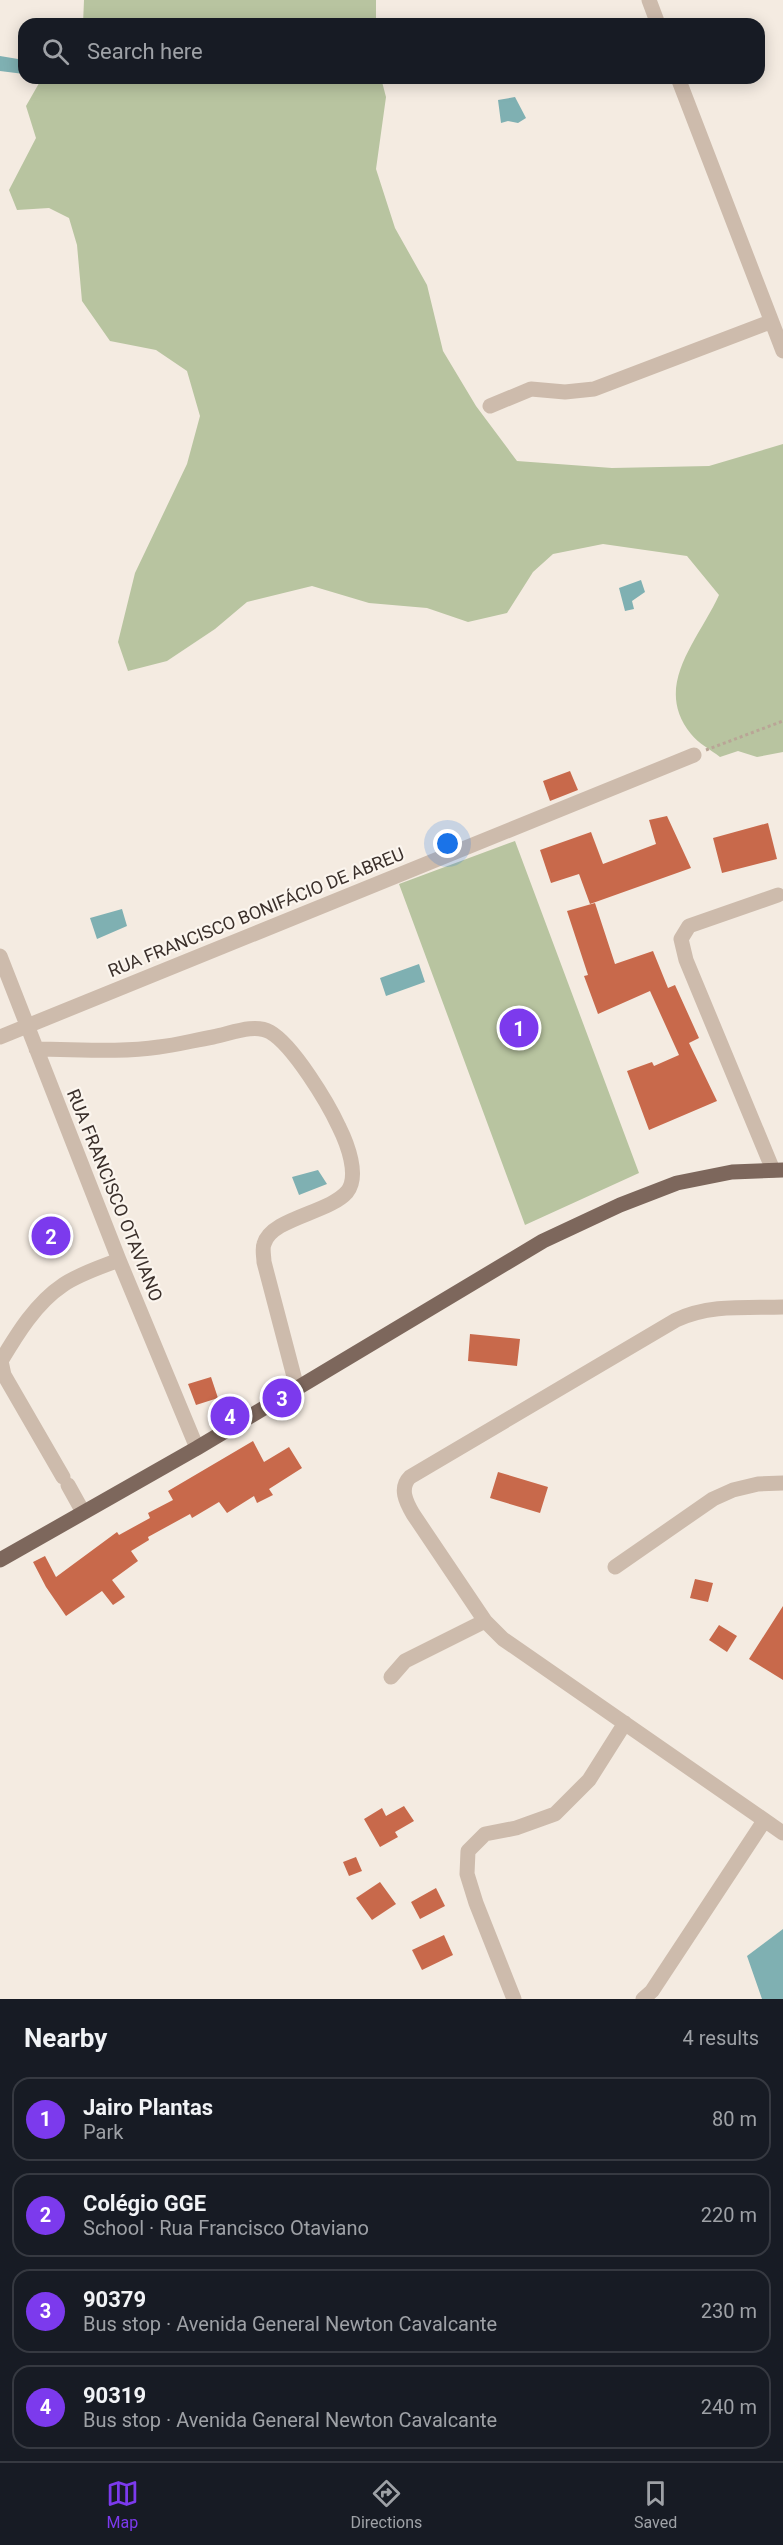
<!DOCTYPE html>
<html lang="en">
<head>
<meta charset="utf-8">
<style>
  body { margin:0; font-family:Roboto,sans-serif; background:#20242c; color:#f1f3f6 }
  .you { position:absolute; left:448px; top:844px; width:21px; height:21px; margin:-15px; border:4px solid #fff; border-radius:50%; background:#1a73e8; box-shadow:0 0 0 9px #1a73e833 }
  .badge { display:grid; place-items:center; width:39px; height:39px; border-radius:50%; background:#7c3aed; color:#fff; font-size:20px; font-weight:700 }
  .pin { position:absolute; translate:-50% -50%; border:3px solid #fff; box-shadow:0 2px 6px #0006 }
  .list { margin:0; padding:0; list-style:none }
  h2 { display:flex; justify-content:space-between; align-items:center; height:78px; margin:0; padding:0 24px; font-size:26px }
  h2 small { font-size:20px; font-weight:400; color:#9ea1a6 }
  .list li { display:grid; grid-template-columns:39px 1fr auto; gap:18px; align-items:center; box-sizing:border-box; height:84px; margin:0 12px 12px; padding:0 12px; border:2px solid #363941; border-radius:18px }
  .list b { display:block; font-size:22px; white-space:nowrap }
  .list p { margin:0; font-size:20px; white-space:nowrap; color:#9ea1a6 }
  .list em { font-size:20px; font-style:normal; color:#9ea1a6 }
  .icon { flex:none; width:33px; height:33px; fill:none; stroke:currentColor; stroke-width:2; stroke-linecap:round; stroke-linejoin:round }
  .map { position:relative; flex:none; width:783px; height:1999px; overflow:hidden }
  .search { position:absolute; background:#171b24; box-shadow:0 3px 15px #0003; left:18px; right:18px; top:18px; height:66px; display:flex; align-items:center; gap:15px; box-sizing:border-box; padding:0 21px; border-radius:18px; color:#9ea1a6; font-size:22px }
  .sheet { height:462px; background:#171b24 }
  nav { display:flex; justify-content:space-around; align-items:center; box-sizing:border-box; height:84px; border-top:2px solid #363941; background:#171b24; font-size:16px; color:#9ea1a6 }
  nav a { display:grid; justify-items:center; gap:3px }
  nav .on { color:#7c3aed }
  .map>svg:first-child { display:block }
</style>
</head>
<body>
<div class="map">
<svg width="783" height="1999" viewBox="0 0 783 1999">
  <rect width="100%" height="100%" fill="#f4ebe1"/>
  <path fill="#b8c4a0" d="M84,0H376V24H83Z
    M42,78H381L386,97L376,169L395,228L427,285L443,351L476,406L517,461L612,468L709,466L783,444V752L757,757L738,751L720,757C711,750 698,743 691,734C652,686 698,641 719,595L687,556L603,544L553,554L533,572L507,613L468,622L427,608L369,603L312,586L247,602L215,629L167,661L128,671L118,642L135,573L187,464L200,416L187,371L156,350L110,341L82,301L77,245L69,218L49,208L17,210L9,190L36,138L26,106Z
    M515,841L639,1173L525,1225L399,884Z"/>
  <path fill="#7fb0b2" d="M0,56L24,60V74L0,71Z
    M515,97L526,118L518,123L508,121L501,123L498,100Z
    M641,580L645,592L632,601L634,609L625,611L619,588Z
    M122,909L127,926L97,939L90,918Z
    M419,964L425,982L386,996L380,978Z
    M318,1170L327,1184L299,1195L292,1177Z
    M783,1929V1999H762L747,1956Z"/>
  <path fill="#c8694b" d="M570,771L578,790L550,801L543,781Z
    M667,816L691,868L590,904L579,874L551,883L540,850L591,832L603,864L656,844L649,820Z
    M768,823L777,859L722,873L713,838Z
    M595,903L615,964L653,951L668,988L675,985L699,1038L689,1043L717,1101L649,1130L627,1071L652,1062L654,1066L679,1055L650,991L598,1014L584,976L588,975L567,911Z
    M470,1334L520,1339L517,1366L468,1361Z
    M211,1377L218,1398L196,1405L188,1384Z
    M253,1441L264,1462L289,1447L302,1468L269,1489L273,1495L257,1503L254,1496L227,1513L219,1502L192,1518L190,1514L148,1537L149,1540L131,1551L138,1561L112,1580L125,1597L113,1605L102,1591L66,1616L46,1587L33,1562L45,1556L56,1577L117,1532L119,1535L150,1518L148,1513L173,1500L168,1491Z
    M498,1472L548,1487L540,1513L490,1498Z
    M695,1579L713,1583L708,1602L690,1598Z
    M783,1606V1680L749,1659Z
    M719,1625L737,1636L727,1652L709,1640Z
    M404,1806L414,1821L395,1832L398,1837L380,1847L364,1819L382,1808L386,1816Z
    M356,1857L362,1871L349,1876L343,1862Z
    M380,1882L396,1904L372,1920L356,1898Z
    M436,1888L445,1906L420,1919L411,1902Z
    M444,1935L453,1955L422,1970L412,1950Z"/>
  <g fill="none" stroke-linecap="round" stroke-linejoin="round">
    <path stroke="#b9a596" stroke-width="3" stroke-dasharray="3 3" stroke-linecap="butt" d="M706,750L783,721"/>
    <path stroke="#cdbbac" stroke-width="15" d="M649,0L658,24
      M678,78L783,351
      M490,406L531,389L565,392L594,389L770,322
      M0,956L119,1260L197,1448
      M0,1037L694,755
      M36,1049C76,1049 119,1053 159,1047C177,1045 195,1040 213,1037C230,1034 254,1023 270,1032C293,1045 328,1103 339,1127C347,1143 360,1176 347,1192C329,1213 271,1218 264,1244C262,1249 264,1257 264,1262L297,1388
      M773,1170L686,960L681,939L689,926L778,895
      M783,1307C747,1308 710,1304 676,1320L410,1477C399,1488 406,1502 413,1514L485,1621L503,1639L783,1833
      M63,1477L4,1375L1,1361C17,1334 36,1303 63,1285C79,1274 101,1267 119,1260
      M68,1485L83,1512
      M615,1567L713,1499L733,1490L758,1484L783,1483
      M391,1677L405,1661L485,1621
      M514,1999L476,1903L467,1874L468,1851L485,1834L516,1828L555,1814L589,1780L625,1723
      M643,1999L652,1991L764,1821"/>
    <path stroke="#7d675c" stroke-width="15" d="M0,1560L197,1448L543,1241L620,1205L677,1183L732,1172L783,1170"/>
  </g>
  <g text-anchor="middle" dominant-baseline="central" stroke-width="4.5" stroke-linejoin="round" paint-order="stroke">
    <g font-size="18" fill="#3b302b" stroke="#fbf5ee">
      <text transform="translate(256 912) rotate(-22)">RUA FRANCISCO BONIFÁCIO DE ABREU</text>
      <text transform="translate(115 1195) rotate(68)">RUA FRANCISCO OTAVIANO</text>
    </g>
  </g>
</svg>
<div class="you"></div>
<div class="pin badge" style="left:519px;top:1028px">1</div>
<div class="pin badge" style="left:51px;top:1236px">2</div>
<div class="pin badge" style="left:282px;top:1398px">3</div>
<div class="pin badge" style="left:230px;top:1416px">4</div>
<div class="search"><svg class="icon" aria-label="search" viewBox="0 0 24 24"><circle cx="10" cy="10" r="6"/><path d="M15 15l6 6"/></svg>Search here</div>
</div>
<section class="sheet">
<h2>Nearby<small>4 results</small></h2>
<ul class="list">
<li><span class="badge">1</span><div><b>Jairo Plantas</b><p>Park</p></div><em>80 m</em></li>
<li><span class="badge">2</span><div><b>Colégio GGE</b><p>School · Rua Francisco Otaviano</p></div><em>220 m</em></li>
<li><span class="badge">3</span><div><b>90379</b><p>Bus stop · Avenida General Newton Cavalcante</p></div><em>230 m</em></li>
<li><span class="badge">4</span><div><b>90319</b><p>Bus stop · Avenida General Newton Cavalcante</p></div><em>240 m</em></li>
</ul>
</section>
<nav>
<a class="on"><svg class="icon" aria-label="map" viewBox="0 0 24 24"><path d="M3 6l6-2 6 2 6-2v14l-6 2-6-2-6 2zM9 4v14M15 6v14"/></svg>Map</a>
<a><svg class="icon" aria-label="directions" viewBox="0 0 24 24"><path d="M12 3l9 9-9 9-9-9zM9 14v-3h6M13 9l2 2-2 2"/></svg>Directions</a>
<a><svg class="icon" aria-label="saved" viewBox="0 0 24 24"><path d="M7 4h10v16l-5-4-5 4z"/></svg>Saved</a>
</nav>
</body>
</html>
